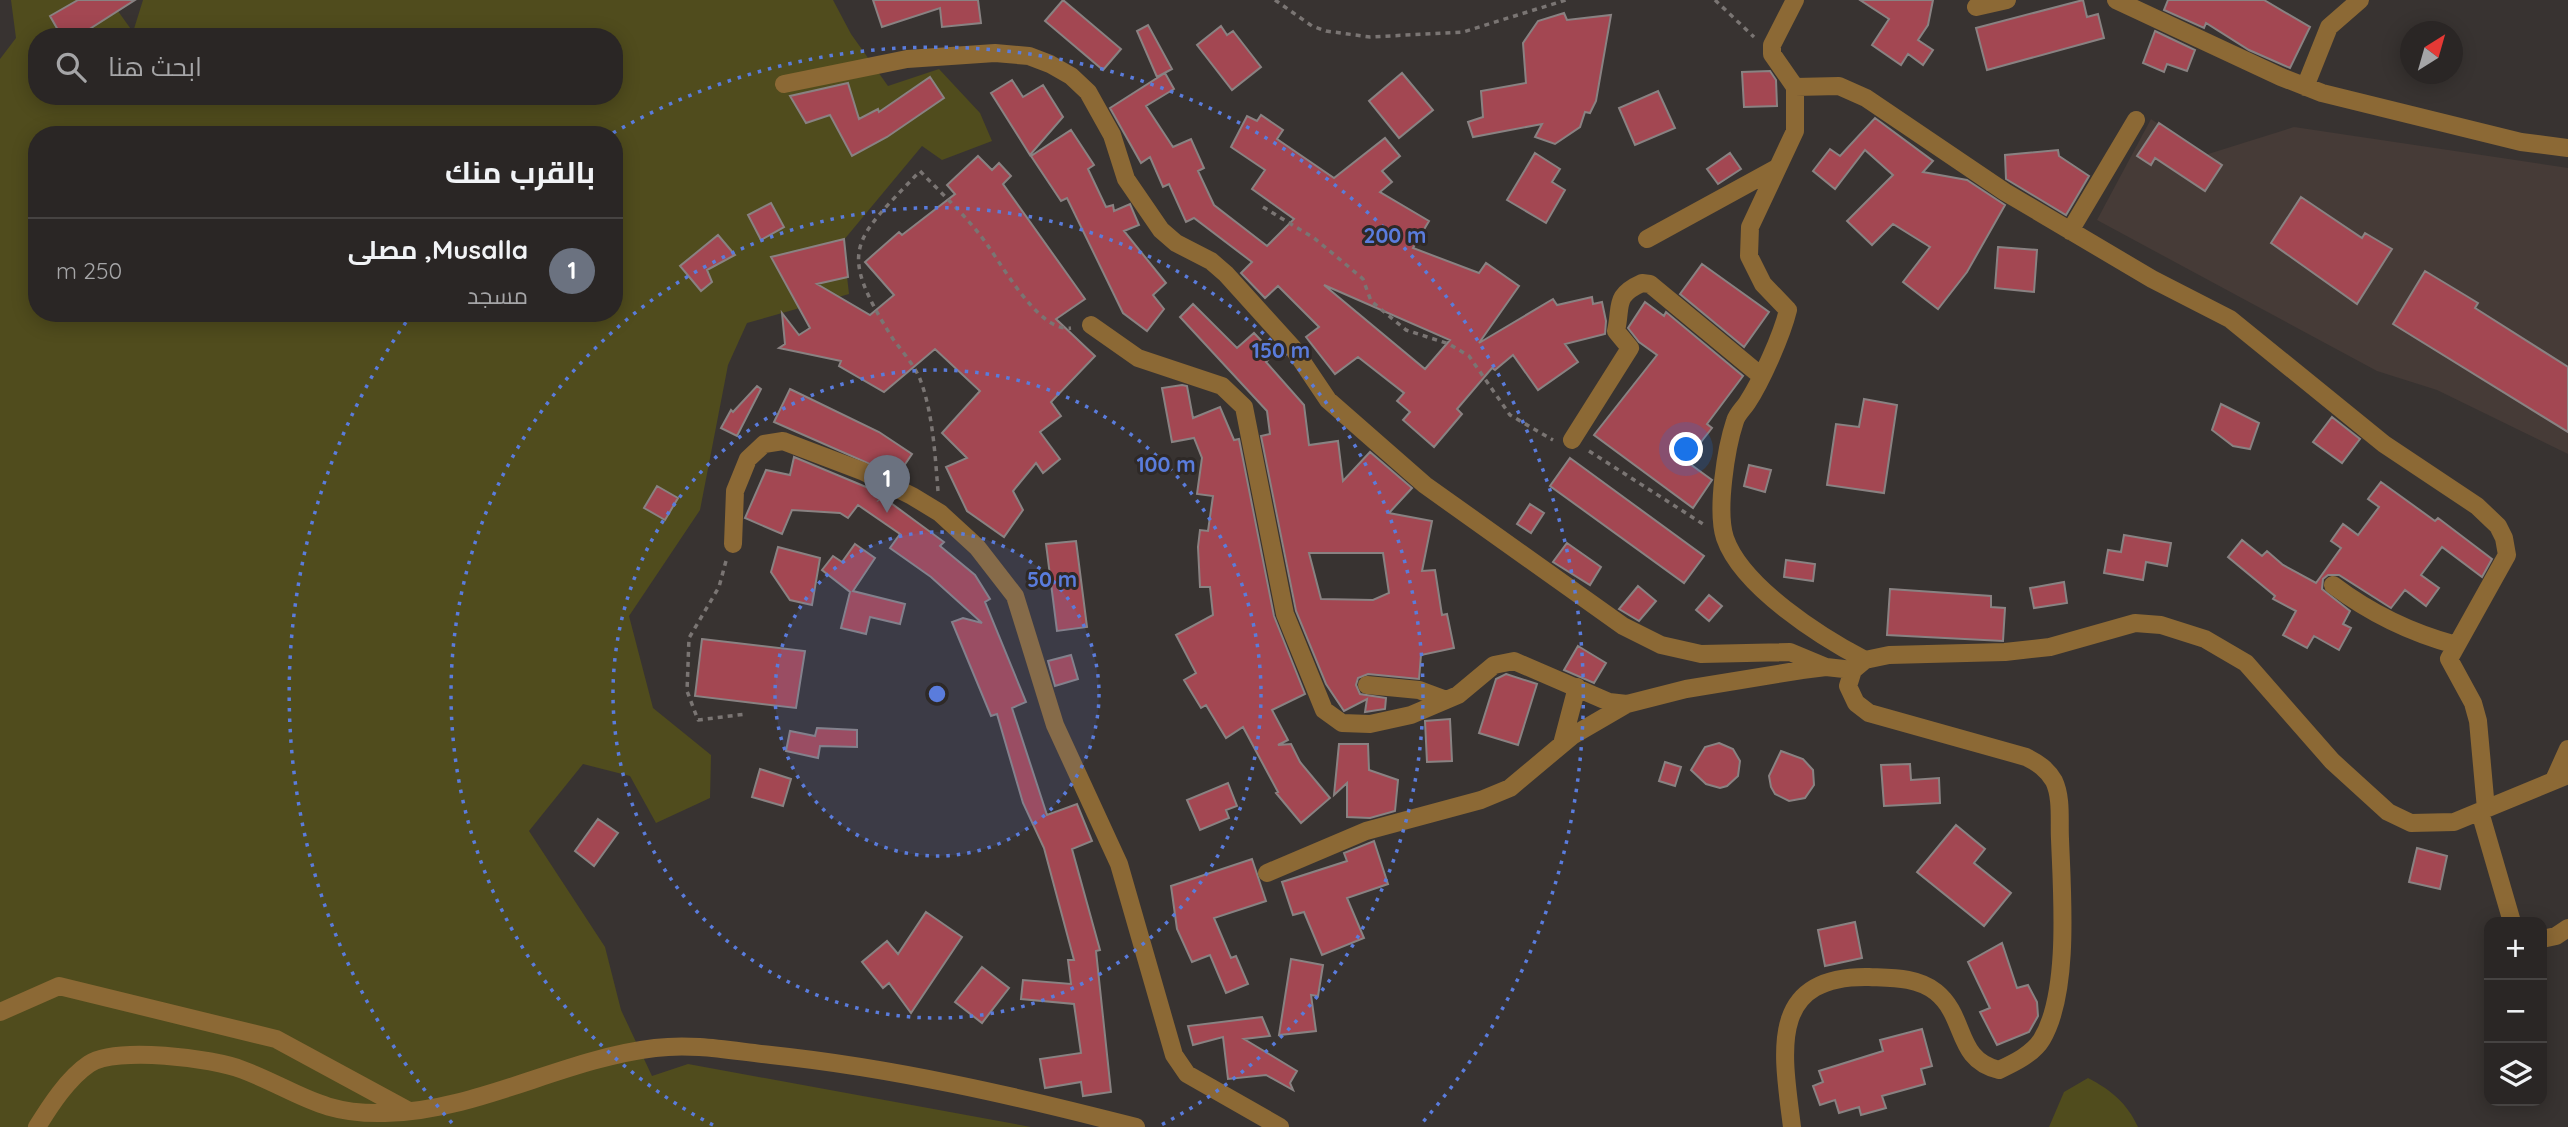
<!DOCTYPE html>
<html lang="ar">
<head>
<meta charset="utf-8">
<style>
  body { margin:0; font-family:Quicksand,Cairo,sans-serif; background:#322e2d; color:#f1f3f6; direction:rtl }
  .controls { position:absolute; right:21px; bottom:21px; display:grid; overflow:hidden; border-radius:14px; box-shadow:0 4px 18px #0003 }
  .controls button { width:63px; height:63px; display:grid; place-items:center; padding:0; border:0; border-bottom:2px solid #464342; background:#2a2625; color:#f1f3f6; font:35px sans-serif }
  .compass { position:absolute; left:2400px; top:21px; width:63px; height:63px; border-radius:50%; background:#2a2625; box-shadow:0 4px 18px #0003; rotate:37deg }
  .you { position:absolute; left:1687px; top:450px; width:24px; height:24px; margin:-18px; border:5px solid #fff; border-radius:50%; background:#1a73e8; box-shadow:0 0 0 10px #1a73e833 }
  .badge { display:grid; place-items:center; width:46px; height:46px; border-radius:50%; background:#db2777; color:#fff; font-size:23px; font-weight:700 }
  .pin { position:absolute; translate:-50% -58px; filter:drop-shadow(0 2px 4px #0008) }
  .pin::after { content:''; position:absolute; top:37px; width:24px; height:21px; background:inherit; clip-path:polygon(0 0,100% 0,50% 100%) }
  .list { margin:0; padding:0; list-style:none }
  h2 { display:flex; justify-content:space-between; align-items:center; height:91px; margin:0; padding:0 28px; font-size:30px }
  h2 small { font-size:23px; font-weight:400; color:#a5a5a7 }
  .list li { display:grid; grid-template-columns:46px 1fr auto; gap:21px; align-items:center; box-sizing:border-box; height:105px; padding:0 28px; border-top:2px solid #464342 }
  .list b { display:block; font-size:26px; white-space:nowrap }
  .list p { margin:0; font-size:23px; white-space:nowrap; color:#a5a5a7 }
  .list em { font-size:23px; font-style:normal; color:#a5a5a7 }
  .icon { flex:none; width:38px; height:38px; fill:none; stroke:currentColor; stroke-width:2; stroke-linecap:round; stroke-linejoin:round }
  .map { position:relative; flex:none; width:2568px; height:1127px; overflow:hidden; direction:ltr }
  .search { position:absolute; background:#2a2625; box-shadow:0 4px 18px #0003; left:28px; top:28px; width:595px; height:77px; display:flex; align-items:center; gap:18px; box-sizing:border-box; padding:0 24px; border-radius:28px; color:#a5a5a7; font-size:26px }
  .panel { position:absolute; background:#2a2625; box-shadow:0 4px 18px #0003; left:28px; top:126px; width:595px; height:196px; border-radius:28px; direction:rtl }
  .map>svg:first-child { display:block }
</style>
</head>
<body>
<div class="map">
<svg width="2568" height="1127" viewBox="0 0 2568 1127">
  <rect width="100%" height="100%" fill="#383331"/>
  <path fill="#463b37" d="M2151,119L2205,155L2294,127L2568,168V454L2437,390L2377,371L2097,220Z"/>
  <path fill="#504c1d" fill-rule="evenodd" d="M11,0H110L133,32L143,0H833L851,34L888,86L939,69L980,113L992,141L942,160L922,146L843,241L849,294L747,323L728,365L700,510L629,616L653,708L711,755L710,798L656,823L630,776L583,764L529,831L605,947L621,1010L652,1076L688,1064L1031,1127H0V59L16,38ZM37,37H614V96H37ZM37,135H614V313H37Z
    M2088,1078C2111,1090 2127,1103 2138,1127H2049L2064,1092Z"/>
  <path fill="#a34752" stroke="#898282" stroke-width="2" fill-rule="evenodd" d="M78,0H135L77,37H62L50,16Z
    M873,0H978L981,23L942,27L940,8L882,27Z
    M1063,0L1121,49L1103,70L1045,21Z
    M1860,0H1933L1928,25L1918,40L1933,50L1923,65L1908,54L1901,65L1872,45L1889,19Z
    M2083,0L2087,17L2098,14L2104,38L1987,70L1976,28Z
    M2168,0H2264L2310,27L2290,68L2249,50L2206,23L2204,28L2164,10Z
    M1564,13L1567,20L1611,15L1596,101L1590,113L1585,112L1580,127L1555,144L1535,137L1542,124L1473,137L1468,122L1483,117L1481,91L1526,83L1523,43L1538,21Z
    M1148,25L1172,69L1157,77L1137,31Z
    M1221,26L1227,35L1233,31L1261,67L1232,90L1197,45Z
    M2155,31L2195,50L2187,71L2167,64L2164,72L2143,63Z
    M1770,71L1776,80L1777,106L1744,107L1742,72Z
    M1165,73L1174,89L1146,106L1173,147L1191,139L1204,168L1198,171L1214,205L1267,246L1294,219L1252,189L1265,170L1231,147L1247,116L1257,121L1261,115L1283,130L1277,139L1334,178L1385,138L1400,156L1382,171L1392,182L1380,192L1429,221L1413,248L1479,273L1486,263L1519,286L1479,343L1553,299L1557,305L1592,297L1593,304L1602,302L1606,321L1605,334L1565,344L1578,362L1538,390L1513,355L1495,370L1492,368L1457,409L1462,414L1434,447L1403,420L1410,412L1397,401L1404,393L1358,357L1335,374L1306,337L1319,327L1278,286L1265,298L1241,273L1252,262L1194,218L1186,222L1169,184L1163,187L1150,157L1141,163L1110,108ZM1324,285L1450,340L1425,369Z
    M1402,73L1433,110L1399,138L1369,101Z
    M930,77L944,98L887,137L852,156L830,115L806,123L790,96L848,83L859,119L878,109L879,112Z
    M1012,80L1023,97L1043,85L1063,117L1030,155L991,93Z
    M1658,91L1675,128L1635,145L1619,108Z
    M1875,118L1933,161L1923,172L1967,180L2005,205L1967,272L1938,309L1903,282L1930,247L1893,224L1872,245L1847,221L1893,175L1865,150L1835,189L1813,171L1830,149L1840,156Z
    M2159,123L2222,165L2205,191L2155,158L2151,165L2137,156Z
    M1071,130L1094,165L1088,169L1106,207L1113,205L1114,211L1130,204L1139,225L1124,231L1166,283L1153,295L1164,309L1147,331L1123,313L1067,198L1061,201L1031,156Z
    M2058,150L2059,156L2089,176L2066,215L2006,179L2005,155Z
    M1535,153L1560,169L1552,182L1565,190L1546,223L1507,200Z
    M1730,153L1741,169L1718,184L1707,169Z
    M978,156L992,170L999,163L1011,176L1003,184L1085,299L1056,319L1095,356L1051,402L1061,416L1040,432L1060,459L1043,473L1036,463L1013,491L1023,510L1004,537L967,511L946,467L967,458L942,433L980,391L935,349L884,392L839,366L841,361L779,348L785,344L782,313L799,335L810,328L771,257L844,239L848,277L817,284L870,315L894,295L865,262L899,232L902,235L955,194L947,185Z
    M2301,197L2362,238L2365,233L2392,249L2357,304L2271,243Z
    M771,203L784,227L761,240L748,215Z
    M718,235L735,255L707,270L712,282L701,291L680,266Z
    M1998,247L2037,250L2034,292L1995,288Z
    M1702,264L1769,312L1744,347L1680,294Z
    M2425,271L2478,303L2475,308L2568,367V432L2393,324Z
    M1645,302L1664,316L1666,312L1743,376L1707,424L1712,428L1686,461L1712,480L1693,508L1594,435L1657,355L1639,342L1628,328Z
    M1193,304L1237,348L1254,333L1274,354L1266,362L1304,405L1309,445L1338,441L1343,481L1370,452L1412,488L1389,513L1432,521L1422,571L1435,570L1442,615L1447,614L1454,648L1421,655L1419,679L1368,674L1358,678L1356,685L1360,694L1386,698L1385,709L1365,712L1367,699L1344,711L1326,684L1296,611L1261,436L1270,434L1267,411L1180,317ZM1309,553H1383L1389,593L1373,600L1321,599Z
    M1182,385L1187,386L1193,418L1220,407L1234,440L1239,439L1274,616L1305,694L1272,710L1288,740L1278,745L1291,744L1300,762L1330,798L1301,823L1276,793L1278,792L1243,727L1226,738L1206,705L1201,708L1184,680L1196,673L1176,635L1213,615L1210,587H1200L1198,547L1200,530L1208,531L1213,496L1197,494L1202,458L1194,438L1172,442L1162,388Z
    M757,386L761,389L737,436L721,428L731,410L733,412Z
    M790,389L879,432L912,454L897,476L774,422Z
    M1864,399L1897,405L1884,493L1827,485L1836,424L1859,427Z
    M2221,404L2259,423L2250,449L2233,446L2212,430Z
    M2332,417L2360,439L2342,463L2313,442Z
    M794,457L883,494L879,500L884,498L944,542L940,546L975,575L990,599L985,602L1026,702L1012,708L1047,815L1077,804L1092,841L1072,849L1100,950L1096,951L1111,1092L1083,1096L1081,1082L1045,1088L1040,1059L1081,1053L1074,1004L1021,999L1023,980L1071,984L1068,960H1074L1044,848L1023,803L997,714L991,716L952,622L963,618L982,623L931,577L890,548L900,534L858,505L848,518L840,513L792,510L782,534L745,518L766,470L790,475Z
    M1570,458L1704,556L1684,583L1550,486Z
    M1749,465L1771,470L1765,492L1744,486Z
    M2381,482L2435,521L2438,518L2492,559L2482,577L2442,547L2421,575L2439,588L2426,606L2405,590L2391,608L2339,575H2328L2323,579L2322,589L2350,611L2343,624L2351,628L2339,650L2314,636L2307,648L2283,635L2296,611L2273,599L2275,596L2228,557L2242,540L2262,556L2267,551L2283,565L2316,583L2341,548L2331,541L2343,524L2358,535L2379,507L2368,499Z
    M657,486L678,498L665,520L644,508Z
    M1530,504L1544,513L1531,533L1517,524Z
    M2124,535L2171,543L2167,566L2146,562L2143,580L2104,573L2108,550L2121,552Z
    M1076,541L1087,627L1057,631L1046,544Z
    M1567,543L1601,567L1590,585L1553,562Z
    M855,544L875,558L853,591L905,604L900,624L870,617L866,634L841,628L850,592L822,570L833,556L842,562Z
    M778,547L820,558L812,605L790,600L771,572Z
    M1786,560L1815,564L1813,581L1784,577Z
    M2064,582L2067,603L2034,608L2030,588Z
    M1638,586L1656,601L1639,621L1619,609Z
    M1890,589L1991,596V607L2005,608L2003,641L1887,635Z
    M1709,595L1722,606L1709,621L1696,610Z
    M702,639L805,651L796,708L695,696Z
    M1578,646L1606,663L1594,683L1564,670Z
    M1071,655L1078,679L1055,686L1048,661Z
    M1506,674L1537,684L1518,745L1479,733L1496,679Z
    M1450,719L1452,761L1427,762L1425,721Z
    M817,728L857,730V747L820,746L818,758L786,751L790,731L815,736Z
    M1719,743L1733,749L1740,761L1738,776L1727,786L1720,788L1706,784L1691,770L1705,747Z
    M1339,744H1368L1369,770L1398,780L1395,811L1370,818L1347,817V783L1334,795Z
    M1781,751L1803,759L1813,770L1814,785L1805,798L1789,801L1775,794L1771,787L1769,776Z
    M1665,762L1681,767L1675,786L1659,781Z
    M1910,764L1911,780L1939,778L1940,803L1884,806L1881,765Z
    M760,769L791,779L783,806L752,797Z
    M1228,783L1237,806L1226,810L1229,818L1200,830L1187,800Z
    M598,819L618,833L594,866L575,851Z
    M1956,825L1985,849L1974,863L2011,893L1984,926L1917,872Z
    M1374,841L1388,884L1347,898L1364,938L1322,955L1304,912L1293,915L1282,882L1347,861L1344,853Z
    M2417,848L2447,856L2440,889L2409,882Z
    M1252,859L1266,901L1214,918L1231,958L1236,956L1248,984L1226,993L1210,955L1192,962L1177,929L1171,886Z
    M926,912L962,937L911,1013L889,983L883,988L862,962L887,941L898,954Z
    M1855,922L1862,958L1825,966L1818,930Z
    M2002,943L2017,988L2028,985L2037,1002L2038,1016L2029,1032L1997,1045L1980,1012L1990,1008L1968,962Z
    M1291,959L1323,965L1318,996L1311,995L1316,1031L1279,1035Z
    M982,967L1009,988L982,1023L955,1002Z
    M1262,1017L1270,1036L1244,1039L1297,1071L1290,1083L1293,1090L1266,1075L1228,1079L1223,1037L1193,1045L1188,1026Z
    M1922,1029L1932,1066L1921,1069L1925,1084L1882,1096L1886,1108L1861,1115L1859,1107L1839,1113L1835,1100L1820,1105L1813,1086L1823,1082L1819,1071L1883,1051L1880,1040Z"/>
  <g fill="none" stroke-linecap="round" stroke-linejoin="round">
    <path stroke="#7a7573" stroke-width="3.5" stroke-dasharray="5 5" stroke-linecap="butt" d="M1275,0L1312,26L1326,31L1370,37L1463,32L1566,0
      M1715,0L1754,37
      M1263,207L1314,238L1343,262L1363,279L1371,301L1406,330L1449,344L1469,356L1510,415L1553,440
      M1589,451L1703,524
      M938,491C935,455 933,413 920,379C914,365 902,351 893,339C836,248 853,242 920,171C940,192 962,212 980,235C999,258 1037,333 1071,328
      M726,561L719,587L689,638L687,691L698,720L746,714"/>
    <path stroke="#8c6935" stroke-width="18" d="M1795,0L1772,45V54L1795,87V131L1750,227L1749,256L1763,284L1788,310C1782,335 1761,382 1747,403C1743,409 1737,414 1735,421C1726,448 1716,511 1725,538C1742,587 1821,637 1865,660
      M2116,0L2281,77L2322,93L2521,142L2568,148
      M1976,7L2007,0
      M784,84L907,59L995,53L1029,56L1050,64L1071,76L1088,92L1112,135L1126,179L1161,230L1176,243L1211,261L1226,274L1293,348L1328,400L1425,485L1623,626L1661,645L1701,654L1790,652L1826,667
      M1795,87L1839,86L1866,98L2005,192L2152,279L2230,319L2384,444L2477,506L2498,526L2504,538L2507,555L2449,659L2473,703L2478,721L2486,809
      M2305,87L2329,27L2360,0
      M2070,231L2136,120
      M1647,239L1777,168
      M1091,325L1138,358L1222,386L1244,407L1285,614L1324,710L1342,723L1370,724L1411,715L1458,695L1494,665L1514,661L1609,702L1627,704L1686,689L1802,670L1826,667L1853,670
      M1572,440L1630,348L1616,331C1622,306 1613,296 1642,283L1650,284L1760,375
      M733,544L735,491L748,459L764,444L783,441L862,471L912,496L940,513L977,547L1015,596L1055,725L1119,864L1174,1055L1187,1074L1280,1127
      M2333,585C2370,613 2411,633 2456,645
      M1367,685L1419,690L1446,700
      M1562,744L1577,687
      M2554,780L2568,749
      M2480,812L2512,922
      M1267,873L1366,831L1481,800L1510,788L1572,736L1627,704
      M2542,939L2556,936L2568,928
      M0,1012L59,986L276,1039L407,1110
      M37,1127C50,1106 68,1078 89,1064C116,1046 213,1058 243,1070C298,1091 320,1115 385,1113C478,1111 563,1059 655,1048C695,1043 732,1051 771,1055C894,1068 1016,1096 1136,1127
      M1792,1127C1783,1054 1766,975 1869,977C1892,978 1917,977 1936,992C1967,1017 1955,1060 1999,1070C2014,1063 2033,1054 2042,1039C2070,992 2062,893 2060,839C2059,821 2062,798 2054,781C2047,769 2038,763 2026,757L1869,713L1856,703L1848,686L1853,670L1865,660L1889,655L2005,652L2050,647L2135,623L2161,625L2205,639L2246,663L2332,761L2388,812L2411,823L2454,822L2568,775"/>
  </g>
  <circle cx="937" cy="694" r="162" fill="#5a7cdc" fill-opacity=".12"/>
  <g fill="none" stroke="#5a7cdc" stroke-width="3.5" stroke-dasharray="3.5 7">
    <circle cx="937" cy="694" r="162"/>
    <circle cx="937" cy="694" r="324"/>
    <path d="M713 1125A486 486 0 1 1 1161 1125"/>
    <path d="M452 1123A648 648 0 0 1 409 318M613 133A648 648 0 0 1 1422 1123"/>
  </g>
  <circle cx="937" cy="694" r="10" fill="#5a7cdc" stroke="#2e2927" stroke-width="3.5"/>
  <g font-size="21" text-anchor="middle" font-weight="bold" fill="#5a7cdc" stroke="#2e2927" stroke-width="6" stroke-linejoin="round" paint-order="stroke">
    <text x="1395" y="243">200 m</text>
    <text x="1281" y="358">150 m</text>
    <text x="1166" y="472">100 m</text>
    <text x="1052" y="587">50 m</text>
  </g>
</svg>
<div class="controls">
<button>+</button>
<button>−</button>
<button><svg class="icon" aria-label="layers" viewBox="0 0 24 24"><path d="M12 4l9 5-9 5-9-5zM3 14l9 5 9-5"/></svg></button>
</div>
<svg class="compass" viewBox="-18 -18 36 36"><path d="M0-13l5 13h-10z" fill="#e53935"/><path d="M0 13l5-13h-10z" fill="#a5a5a7"/></svg>
<div class="you"></div>
<div class="pin badge" style="left:887px;top:513px;background:#6b7280">1</div>
<div class="search"><svg class="icon" aria-label="search" viewBox="0 0 24 24"><circle cx="10" cy="10" r="6"/><path d="M15 15l6 6"/></svg>ابحث هنا</div>
<section class="panel">
<h2>بالقرب منك<small></small></h2>
<ul class="list">
<li><span class="badge" style="background:#6b7280">1</span><div><b>Musalla, مصلى</b><p>مسجد</p></div><em>250 m</em></li>
</ul>
</section>
</div>
</body>
</html>
